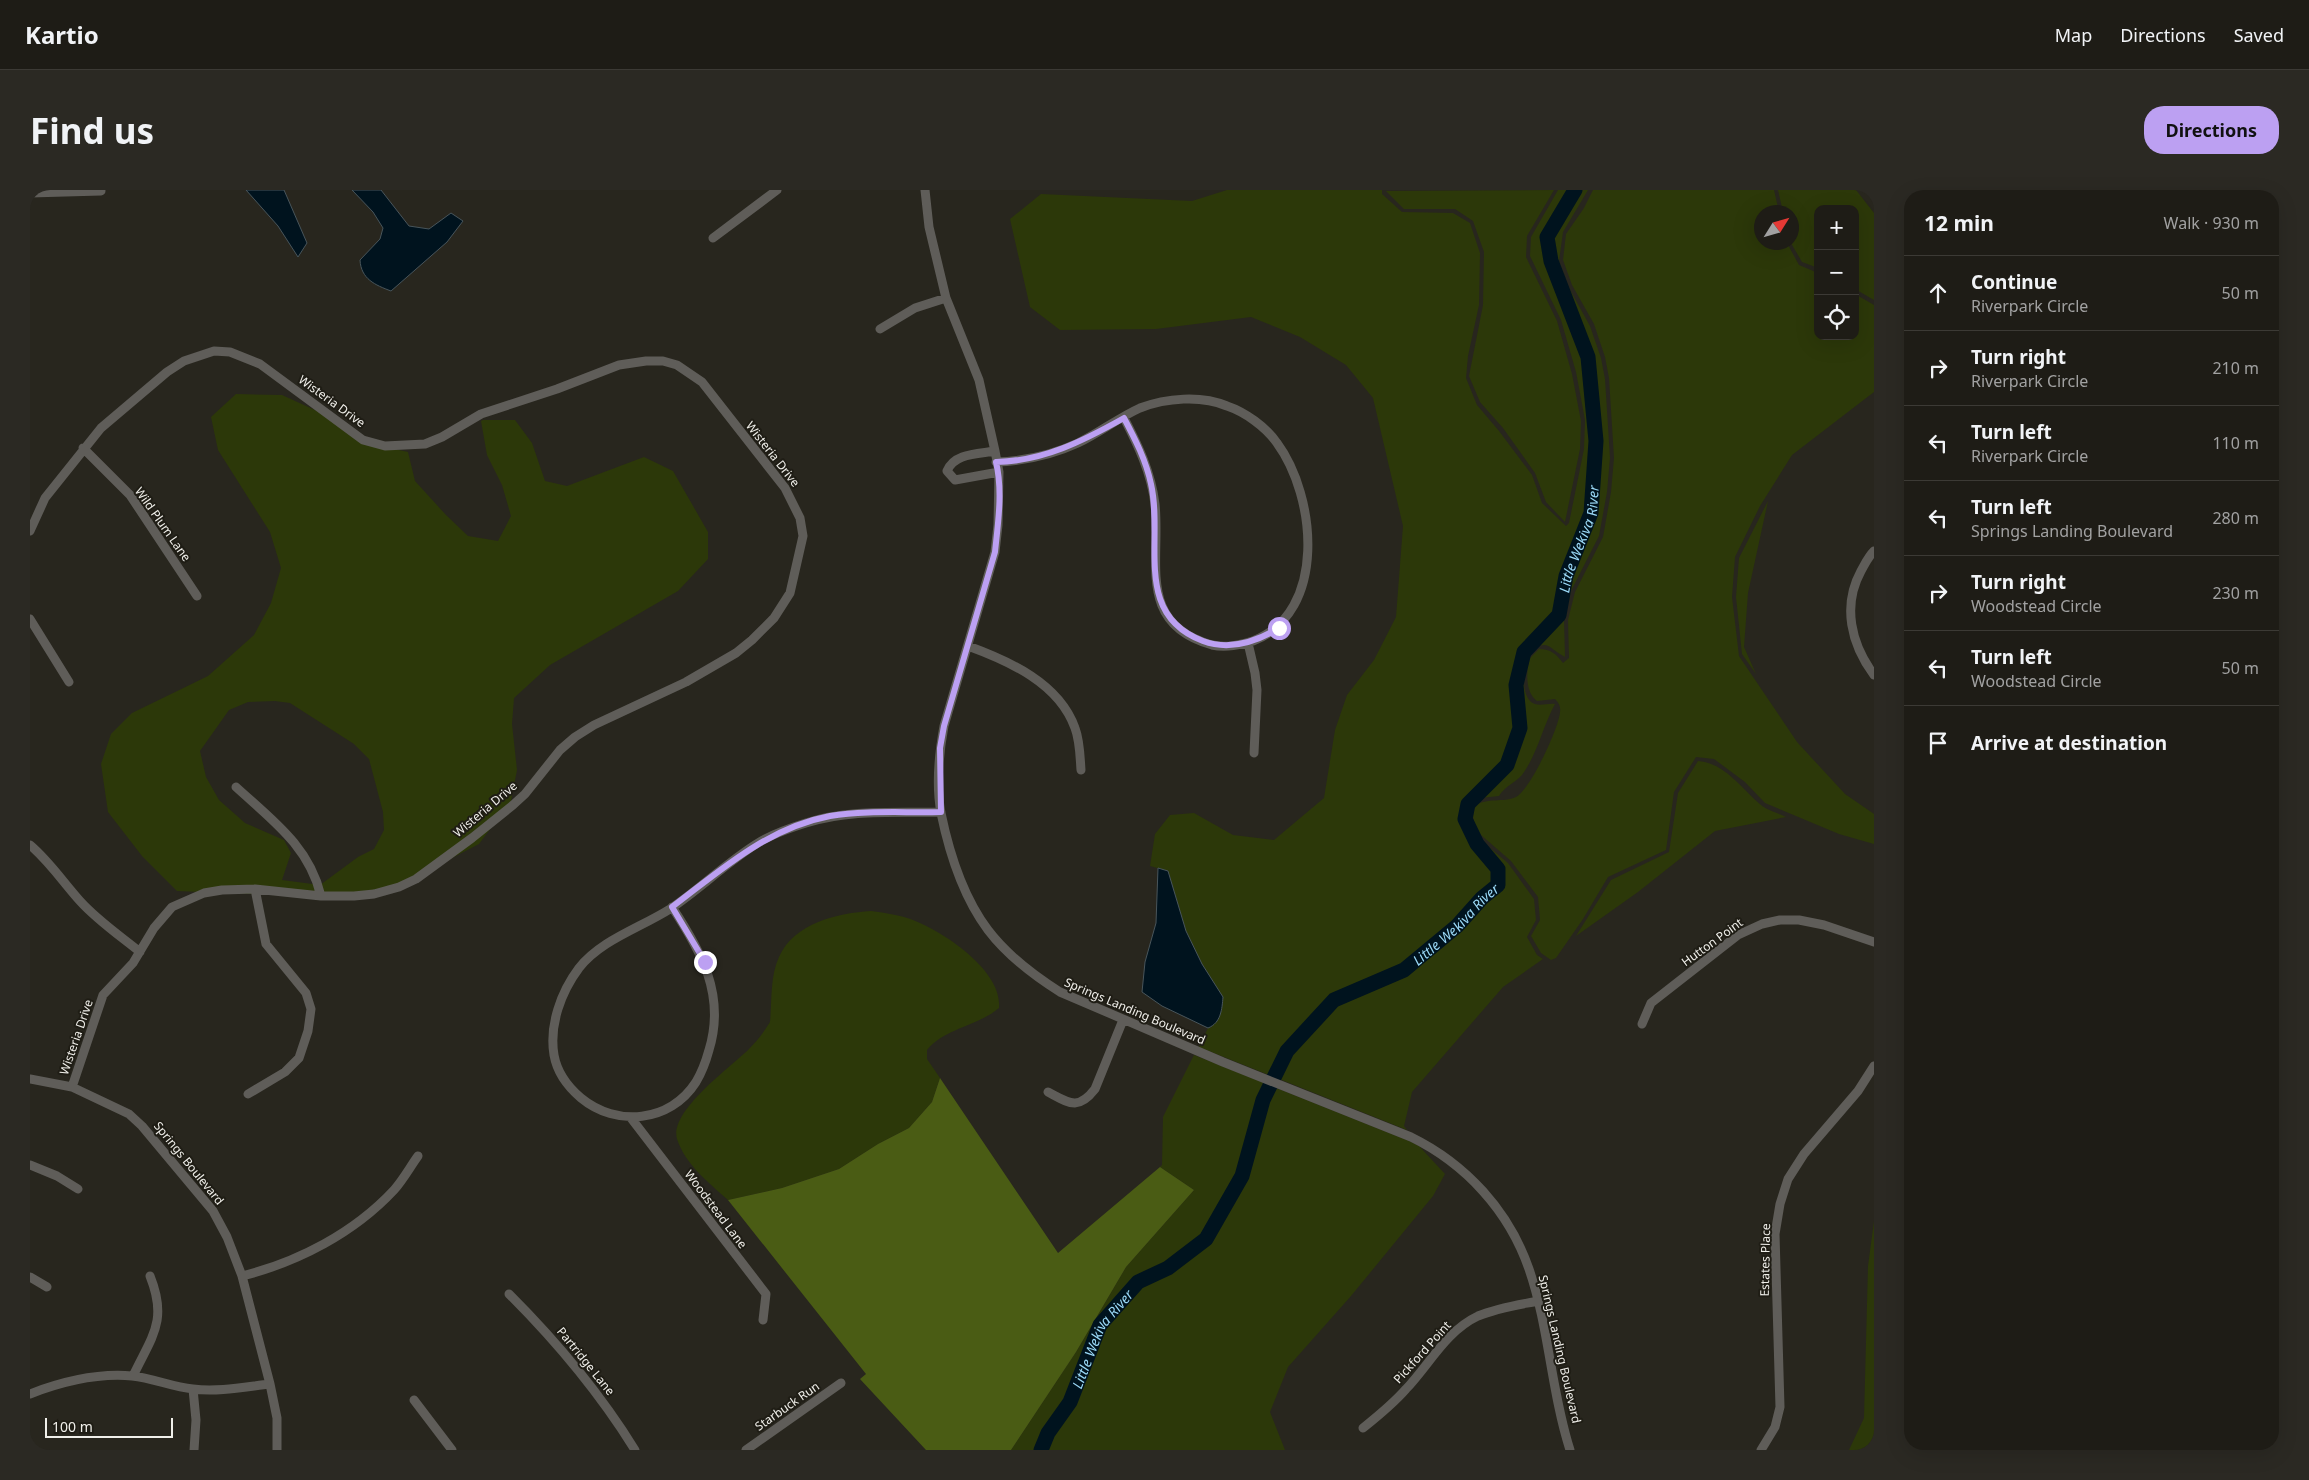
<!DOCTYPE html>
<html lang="en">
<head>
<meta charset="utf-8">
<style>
  body { margin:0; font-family:"Noto Sans",sans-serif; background:#2b2923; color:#f1f3f6 }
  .controls { position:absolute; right:15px; top:15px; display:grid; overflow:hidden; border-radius:10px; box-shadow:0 5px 20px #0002 }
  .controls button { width:45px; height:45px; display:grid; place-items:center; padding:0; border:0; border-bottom:1px solid #3c3a35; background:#1e1c16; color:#f1f3f6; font:25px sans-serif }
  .compass { position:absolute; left:1724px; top:15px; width:45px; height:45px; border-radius:50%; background:#1e1c16; box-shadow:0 5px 20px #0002; rotate:53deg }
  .scale { position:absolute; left:15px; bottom:12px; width:128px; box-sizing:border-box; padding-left:5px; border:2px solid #f0efea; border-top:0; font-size:14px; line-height:18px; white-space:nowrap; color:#f0efea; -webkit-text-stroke:4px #1f1d15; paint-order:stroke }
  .stop { position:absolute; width:15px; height:15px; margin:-11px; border:4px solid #bca0f2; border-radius:50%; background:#fff }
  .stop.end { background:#bca0f2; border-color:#fff; box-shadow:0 1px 5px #0008 }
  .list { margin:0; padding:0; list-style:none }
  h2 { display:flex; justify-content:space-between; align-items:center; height:65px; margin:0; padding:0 20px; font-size:21px }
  h2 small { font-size:16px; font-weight:400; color:#a1a1a1 }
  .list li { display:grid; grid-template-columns:32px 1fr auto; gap:15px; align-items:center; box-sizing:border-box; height:75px; padding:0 20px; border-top:1px solid #3c3a35 }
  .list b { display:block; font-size:19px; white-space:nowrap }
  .list p { margin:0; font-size:16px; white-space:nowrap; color:#a1a1a1 }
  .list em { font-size:16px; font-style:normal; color:#a1a1a1 }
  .icon { flex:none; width:28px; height:28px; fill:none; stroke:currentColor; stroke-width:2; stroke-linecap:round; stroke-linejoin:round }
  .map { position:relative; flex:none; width:1844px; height:1260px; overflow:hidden; border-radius:20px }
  header { display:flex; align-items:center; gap:30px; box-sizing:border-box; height:70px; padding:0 25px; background:#1e1c16; border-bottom:1px solid #3c3a35 }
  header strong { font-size:24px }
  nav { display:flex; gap:28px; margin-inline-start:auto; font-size:18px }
  .intro { display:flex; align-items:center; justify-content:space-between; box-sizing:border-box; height:120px; padding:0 30px }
  h1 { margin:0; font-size:35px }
  .button { padding:12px 22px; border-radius:20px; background:#bca0f2; color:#111; font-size:18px; font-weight:700 }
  main { display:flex; gap:30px; padding:0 30px }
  aside { flex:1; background:#1e1c16; border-radius:20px; box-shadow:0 5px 20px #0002 }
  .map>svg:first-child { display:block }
</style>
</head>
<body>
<header>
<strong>Kartio</strong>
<nav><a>Map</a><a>Directions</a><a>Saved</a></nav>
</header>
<div class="intro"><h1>Find us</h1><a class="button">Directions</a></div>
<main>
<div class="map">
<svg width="1844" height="1260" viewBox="0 0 1844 1260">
  <rect width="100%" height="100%" fill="#28261e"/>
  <path fill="#2c3809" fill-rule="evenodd" d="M1197,0H1352V4L1372,22L1423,23L1440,33L1450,63L1449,115L1438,166L1436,188L1447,215L1469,241L1502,285L1512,313L1536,336L1539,333L1554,259L1555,230L1546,182L1531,130L1500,66L1501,47L1528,0H1558L1533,42L1529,71L1539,98L1560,136L1571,168L1575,189L1580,268L1577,302L1569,346L1541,401L1534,430L1535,467C1517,458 1518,446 1496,466C1493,478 1490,509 1505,514C1511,516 1519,513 1525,514C1512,538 1508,563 1492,585C1485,593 1475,596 1469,606L1450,608L1442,614L1439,626L1441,637L1448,648L1478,673L1504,709L1506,730L1497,747L1507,765L1513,769L1473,797L1382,902L1374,936L1377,940L1169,857L1178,838L1182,837L1172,774L1156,741L1138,681L1120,676L1125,644L1140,625L1164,623L1203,645L1244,650L1294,608L1305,540L1317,505L1344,470L1366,427L1373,336L1343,208L1316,175L1270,147L1221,127L1126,139L1030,140L1000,117L980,29L1011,4L1162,11Z
    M1524,0L1497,46L1496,67L1527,131L1542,184L1551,231L1550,259L1535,332L1516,312L1505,283L1473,238L1450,212L1439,186L1453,115L1454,62L1443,31L1425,19H1374L1356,1Z
    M1563,0H1744L1749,22H1732V52L1757,53L1769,75L1788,83V146H1825V104L1844,115V202L1762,265L1730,316L1705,367L1702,407L1709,466L1767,552L1815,604L1844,624V654L1809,644L1735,613L1715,592L1684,569L1666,567L1644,602L1636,660L1578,687L1553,729L1526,768L1521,770L1511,763L1501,746L1510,730L1508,707L1481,671L1451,645L1445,636L1443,626L1445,616C1457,607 1473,613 1486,607C1500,600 1529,538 1530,522C1531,517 1529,513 1525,509L1507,511C1495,502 1496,481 1500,468L1509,459C1521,459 1526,464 1533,473L1539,468L1538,430L1545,402L1573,347L1581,302L1584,268L1579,188L1575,167L1564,134L1542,95L1533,70L1536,44L1554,18Z
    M1748,0H1826L1844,23V110L1825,99V19H1788V78L1772,72L1761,53L1762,22H1753Z
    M206,204L252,205L298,226L346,255L378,262L385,291L416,325L438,346L468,351L481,326L472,295L457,265L451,231L453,230H485L502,253L515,291L537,296L614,267L643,281L678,342V369L648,401L520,475L484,508L482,534L487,580L481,611L449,654L370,695L338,709L147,701L112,666L78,622L71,574L81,544L102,523L178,486L224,445L241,413L251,378L240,342L188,260L181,227ZM245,511L260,513L324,554L339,569L353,622L354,640L344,659L328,667L290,695L252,690L261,663L254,650L215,633L189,610L176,587L170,561L199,520L218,512Z
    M1738,311L1718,403L1714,457L1726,484L1712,464L1706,407L1709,368Z
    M1668,571C1695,573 1711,598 1731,615C1737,620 1748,623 1756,627L1685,641L1608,702L1546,746L1581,690L1639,662L1648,603Z
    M841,721C856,723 870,725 883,730C914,742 973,781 969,818C948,836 915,838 897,860V869L910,888L902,912L879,938L848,954L809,979L752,998L698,1010C679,993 655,974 647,949C639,921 701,877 719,859C727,851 734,842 740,832C742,811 740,786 749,767C764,733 808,723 841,721Z
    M1164,865L1379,951L1389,956L1415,984L1403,1006L1321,1106L1258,1177L1240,1222L1255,1260H981L1046,1162L1096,1077L1164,1000L1130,977L1132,975L1133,927Z
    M1844,1031V1260H1819L1834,1228L1838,1076Z"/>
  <path fill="#4a5c14" d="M910,888L1028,1063L1130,977L1164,1000L1096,1077L1046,1162L981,1260H896L830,1189L836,1184L698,1010L752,998L809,979L848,954L879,938L902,912Z"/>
  <path fill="#00131e" stroke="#48555b" d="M216,0H254L277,53L268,67L248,36Z
    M322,0H351L379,36L399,39L421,23L433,31L417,52L361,101C345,95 331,89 330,70L350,49L353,38L343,22Z
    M1128,678L1138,681L1156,741L1172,774L1193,807C1192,819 1191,833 1178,838L1132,816L1112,802L1115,772L1126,733Z"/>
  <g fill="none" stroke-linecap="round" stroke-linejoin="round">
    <path stroke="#00131e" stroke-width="15" id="s1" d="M1011,1260L1018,1243L1040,1212L1070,1135L1108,1092L1138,1078L1176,1049L1212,986L1233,910L1257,861L1304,810L1374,780L1427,736L1452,708L1468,695V679L1447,654L1435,629L1438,614L1477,575L1490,538L1486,495L1494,462L1529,425L1536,386L1561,323L1566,251L1558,167L1521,71L1517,47L1545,0"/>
    <path stroke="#5f5d59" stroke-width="9" d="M895,0L899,37L916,108L949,190L965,261L969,282L968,335L965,362L914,536C909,563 906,596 911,623C919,662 934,708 958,740C977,765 1003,785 1030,802L1193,872L1381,947C1436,974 1479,1021 1499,1079C1519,1137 1521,1201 1540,1260
      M0,3L71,1
      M683,48L747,0
      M850,139L885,118L916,108
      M53,258L100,305L167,406
      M965,261C948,264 924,263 917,281L925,290L969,282
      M966,272C995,271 1022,265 1048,253C1069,243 1088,228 1110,218C1136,208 1171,205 1197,216C1215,222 1236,237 1247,253C1286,306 1298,422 1223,451C1212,455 1195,458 1182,455C1106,434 1131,371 1125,314C1121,282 1108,255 1094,228
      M0,341L15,308L71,238L137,182L154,171L184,161L200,162L230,174L333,250L355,256L395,254L412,247L451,224L527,199L589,175L616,171H633L647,175L672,192L755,298L770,328L773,346L760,403L744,428L722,450L706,463L656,492L564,535L545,547L530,560L495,604L483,615L442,648L386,689L369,697L344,704L324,706H291L225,699L192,700L174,703L142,717L124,738L103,773L73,805L42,897
      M1844,361C1838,367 1835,374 1831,381C1812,416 1821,454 1844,485
      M0,429L39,492
      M1218,453L1225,483L1227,500L1224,563
      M938,456C979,471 1029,493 1045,538C1050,551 1050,567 1051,580
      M206,597C242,630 279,656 291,706
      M0,655C19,671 33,692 50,711C67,730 89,745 110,762
      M642,717C671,761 696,805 679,860C676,871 672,882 666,892C640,933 586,937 551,908C538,897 527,882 524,865C519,835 531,802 549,778C571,750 610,738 640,719C670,699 697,672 728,653C742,644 760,638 776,633C819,619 866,623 911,622
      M1612,834L1621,813L1708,745L1732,734L1750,730H1769L1794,735L1844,752
      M0,889L42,897L99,924L112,936L183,1021L197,1047L212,1086L240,1194L247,1228V1260
      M1018,902C1039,913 1048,921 1065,899L1093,830
      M218,904L255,882L269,868L278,841L281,819L276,803L236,754L225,699
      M601,928L736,1104L733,1130
      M0,975L27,986L48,999
      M212,1086C268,1072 324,1043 364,1000C373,990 380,977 388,966
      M0,1087L17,1097
      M479,1104C527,1152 569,1202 605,1260
      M103,1186C122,1146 138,1131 120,1086
      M163,1199L166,1230L164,1260
      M0,1204C31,1192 69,1183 102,1186C123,1188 142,1197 163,1199C188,1202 214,1197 240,1194
      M384,1210L422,1260
      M1333,1238C1348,1226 1363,1214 1376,1199C1399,1175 1416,1141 1448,1126C1467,1118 1488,1115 1508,1111
      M716,1260L811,1193
      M1731,1260L1745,1237L1750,1217L1745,1044L1750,1014L1758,989L1774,964L1828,901L1844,876"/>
  </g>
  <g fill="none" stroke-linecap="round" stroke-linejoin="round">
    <path stroke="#bca0f2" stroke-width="6" d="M675,772L642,717C691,680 737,638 800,626C836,620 874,623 911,622L910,558L914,536L965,362C968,333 973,301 966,272C1014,271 1053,251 1094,228C1105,249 1116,270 1121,294C1134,351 1102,424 1173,451C1200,461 1226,452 1249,438"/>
  </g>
  <g text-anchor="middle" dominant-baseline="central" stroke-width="4" stroke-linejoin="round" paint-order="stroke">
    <g font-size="12" fill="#f0efea" stroke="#1f1d15">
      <text transform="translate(302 211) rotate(36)">Wisteria Drive</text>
      <text transform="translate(743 264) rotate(52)">Wisteria Drive</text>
      <text transform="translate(133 334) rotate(55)">Wild Plum Lane</text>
      <text transform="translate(455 619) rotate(-40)">Wisteria Drive</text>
      <text transform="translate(1682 752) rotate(-36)">Hutton Point</text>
      <text transform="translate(1105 821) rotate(23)">Springs Landing Boulevard</text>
      <text transform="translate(46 847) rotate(-71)">Wisteria Drive</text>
      <text transform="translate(159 973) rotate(51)">Springs Boulevard</text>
      <text transform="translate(686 1019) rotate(53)">Woodstead Lane</text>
      <text transform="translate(1735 1070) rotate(-89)">Estates Place</text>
      <text transform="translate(1530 1159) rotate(77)">Springs Landing Boulevard</text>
      <text transform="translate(1392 1162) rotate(-48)">Pickford Point</text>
      <text transform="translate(556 1171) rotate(51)">Partridge Lane</text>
      <text transform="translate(757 1216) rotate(-35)">Starbuck Run</text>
    </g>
    <g font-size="14" font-style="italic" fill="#9ad9f7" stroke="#1f1d15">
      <text stroke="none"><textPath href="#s1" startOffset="1149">Little Wekiva River</textPath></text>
      <text stroke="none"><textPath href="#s1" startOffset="698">Little Wekiva River</textPath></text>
      <text stroke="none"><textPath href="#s1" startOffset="128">Little Wekiva River</textPath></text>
    </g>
  </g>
</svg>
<div class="controls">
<button>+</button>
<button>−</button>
<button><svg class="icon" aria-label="locate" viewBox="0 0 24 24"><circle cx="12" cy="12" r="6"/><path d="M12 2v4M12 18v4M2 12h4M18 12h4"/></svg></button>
</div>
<svg class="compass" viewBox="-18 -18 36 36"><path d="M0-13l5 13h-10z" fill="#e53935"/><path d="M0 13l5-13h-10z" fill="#a1a1a1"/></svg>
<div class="scale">100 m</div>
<div class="stop" style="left:1249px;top:438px"></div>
<div class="stop end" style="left:675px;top:772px"></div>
</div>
<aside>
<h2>12 min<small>Walk · 930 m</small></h2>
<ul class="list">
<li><svg class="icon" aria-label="ahead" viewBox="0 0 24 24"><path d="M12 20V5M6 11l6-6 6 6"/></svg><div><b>Continue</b><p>Riverpark Circle</p></div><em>50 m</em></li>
<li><svg class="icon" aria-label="right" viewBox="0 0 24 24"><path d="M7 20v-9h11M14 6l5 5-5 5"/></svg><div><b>Turn right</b><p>Riverpark Circle</p></div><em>210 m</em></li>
<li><svg class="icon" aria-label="left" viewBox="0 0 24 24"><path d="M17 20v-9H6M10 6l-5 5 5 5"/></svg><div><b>Turn left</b><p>Riverpark Circle</p></div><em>110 m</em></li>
<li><svg class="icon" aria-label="left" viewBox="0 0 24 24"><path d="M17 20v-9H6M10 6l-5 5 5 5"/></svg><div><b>Turn left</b><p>Springs Landing Boulevard</p></div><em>280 m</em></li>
<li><svg class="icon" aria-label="right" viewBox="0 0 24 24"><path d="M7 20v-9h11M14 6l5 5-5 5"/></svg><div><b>Turn right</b><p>Woodstead Circle</p></div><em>230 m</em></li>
<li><svg class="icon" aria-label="left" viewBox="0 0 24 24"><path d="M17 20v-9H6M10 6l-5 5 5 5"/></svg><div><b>Turn left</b><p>Woodstead Circle</p></div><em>50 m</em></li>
<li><svg class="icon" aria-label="arrive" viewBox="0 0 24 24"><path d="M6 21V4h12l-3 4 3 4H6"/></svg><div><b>Arrive at destination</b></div></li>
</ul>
</aside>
</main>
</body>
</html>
